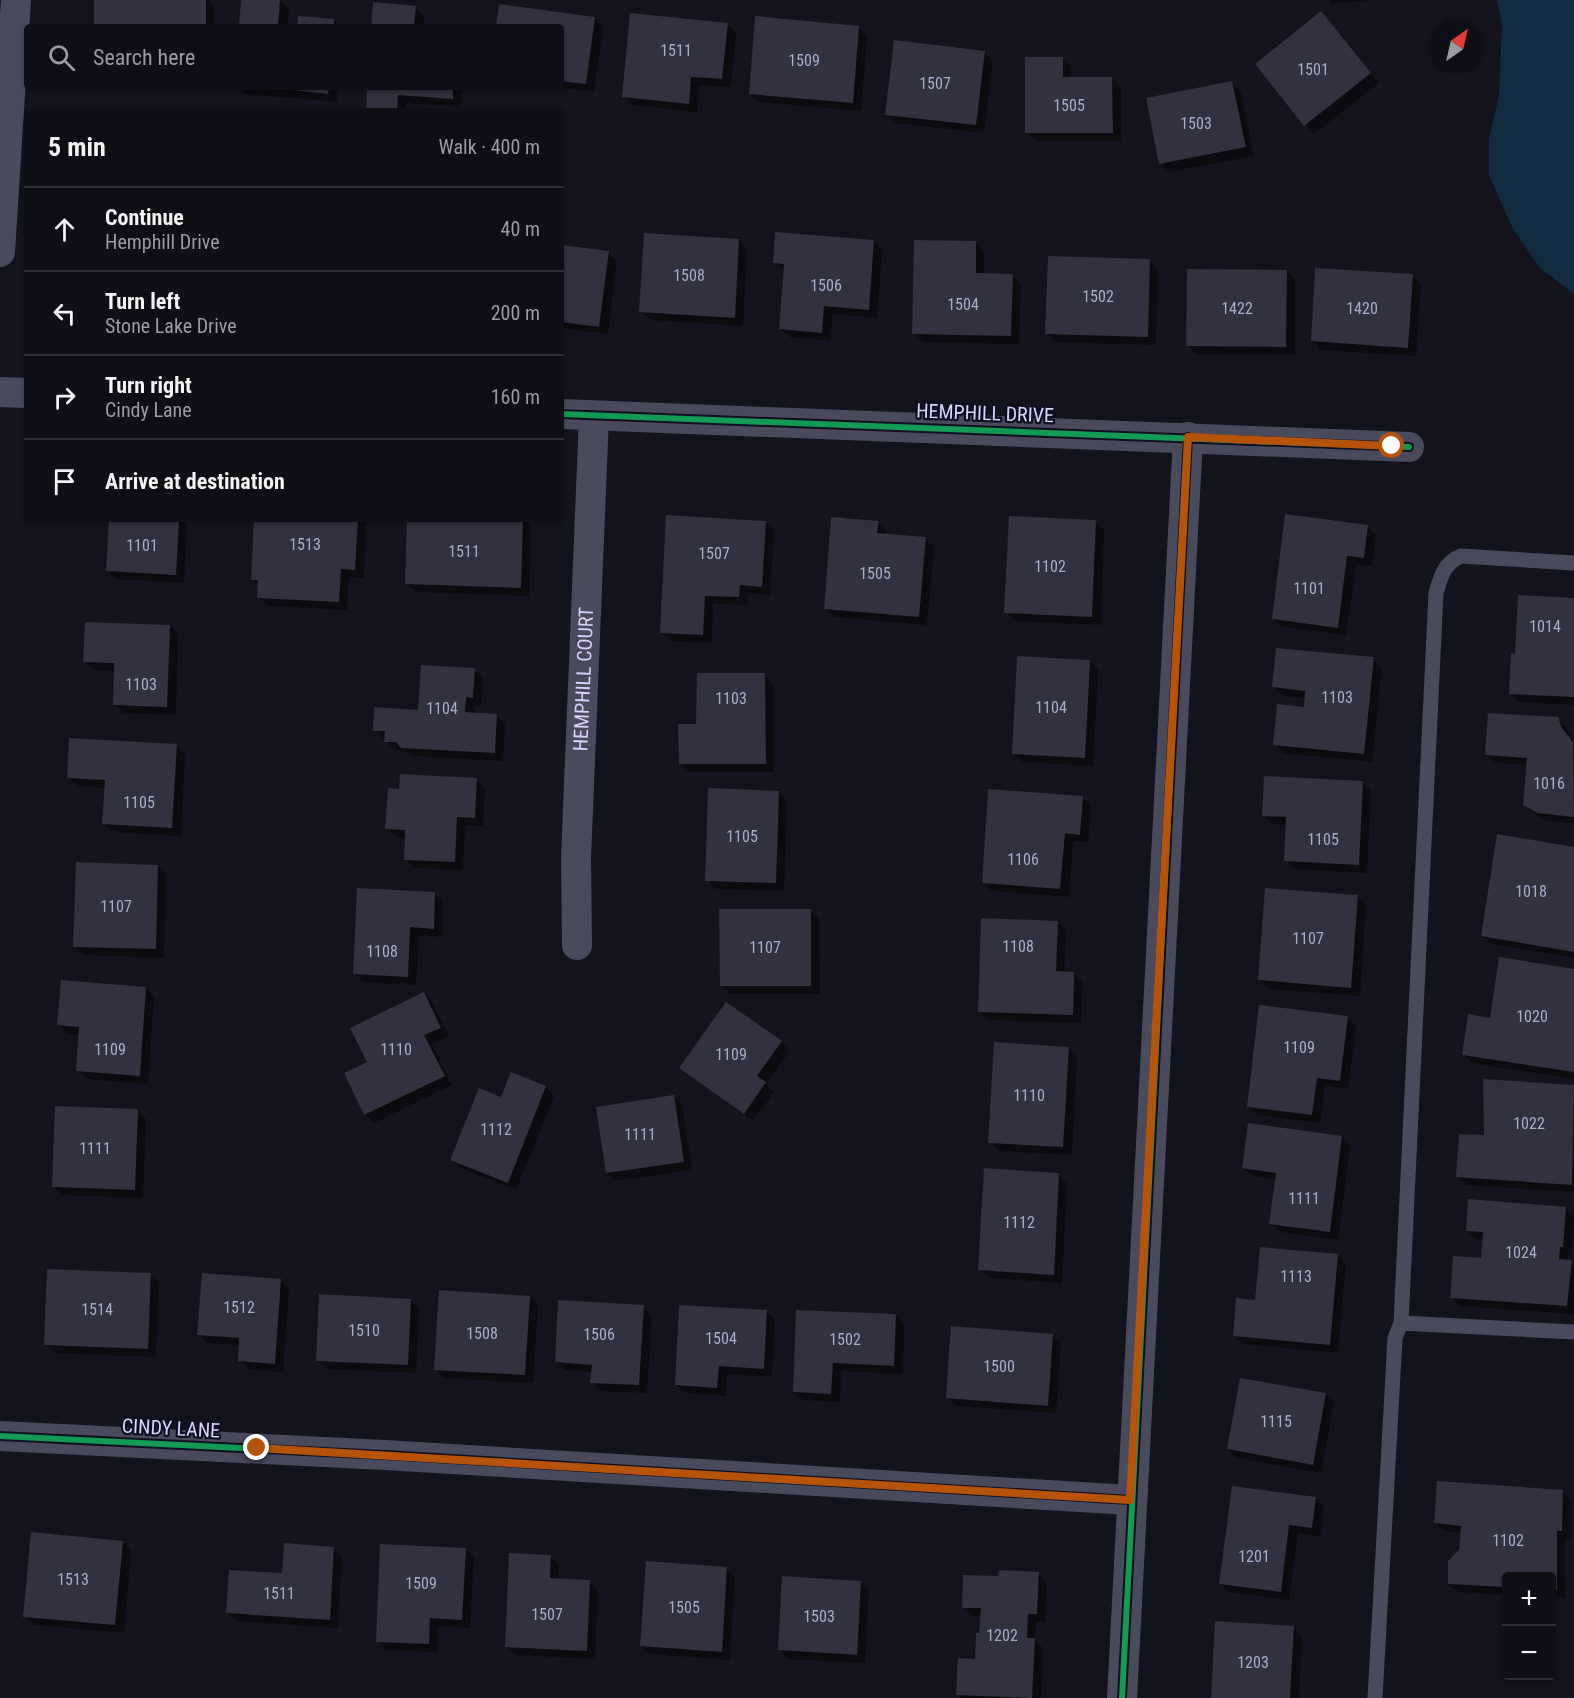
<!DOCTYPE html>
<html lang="en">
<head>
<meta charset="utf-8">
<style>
  body { margin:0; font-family:"Roboto Condensed",sans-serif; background:#1c1c23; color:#f1f3f6 }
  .controls { position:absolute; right:18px; bottom:18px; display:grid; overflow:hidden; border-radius:6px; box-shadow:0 2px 4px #0004 }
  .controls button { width:54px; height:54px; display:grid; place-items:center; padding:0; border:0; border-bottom:2px solid #2e2e35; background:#0e0e16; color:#f1f3f6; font:30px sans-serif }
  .compass { position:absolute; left:1430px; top:18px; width:54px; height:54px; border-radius:50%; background:#0e0e16; box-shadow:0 2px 4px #0004; rotate:34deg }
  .stop { position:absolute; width:18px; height:18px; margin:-14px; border:4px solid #b45309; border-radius:50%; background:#fff }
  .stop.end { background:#b45309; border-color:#fff; box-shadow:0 2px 6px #0008 }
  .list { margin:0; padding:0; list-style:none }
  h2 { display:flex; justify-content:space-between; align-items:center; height:78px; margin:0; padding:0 24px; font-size:26px }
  h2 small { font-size:20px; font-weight:400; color:#9b9ca1 }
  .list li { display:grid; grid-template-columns:39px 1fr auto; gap:18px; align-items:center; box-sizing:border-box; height:84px; padding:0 24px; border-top:2px solid #2e2e35 }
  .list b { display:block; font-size:22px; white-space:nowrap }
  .list p { margin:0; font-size:20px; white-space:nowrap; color:#9b9ca1 }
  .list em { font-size:20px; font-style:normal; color:#9b9ca1 }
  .icon { flex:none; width:33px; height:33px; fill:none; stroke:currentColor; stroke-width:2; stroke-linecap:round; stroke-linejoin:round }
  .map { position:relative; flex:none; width:1574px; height:1698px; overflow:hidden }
  .search { position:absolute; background:#0e0e16; box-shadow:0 2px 4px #0004; left:24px; top:24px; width:540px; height:66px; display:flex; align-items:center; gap:15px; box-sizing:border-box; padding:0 21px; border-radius:6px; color:#9b9ca1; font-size:22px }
  .panel { position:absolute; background:#0e0e16; box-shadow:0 2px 4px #0004; left:24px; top:108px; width:540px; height:414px; border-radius:6px }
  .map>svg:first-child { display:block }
</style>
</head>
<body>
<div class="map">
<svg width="1574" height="1698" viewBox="0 0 1574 1698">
  <rect width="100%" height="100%" fill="#13131d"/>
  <path fill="#112b40" d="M1497,0H1574V294L1540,268L1513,229L1489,175V139L1499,96L1502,25Z"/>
  <path fill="#0007" d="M96,0H208L214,6V27H95Z
    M242,0L280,1L289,9L287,27H240Z
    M1328,0H1370L1332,4Z
    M415,7L424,16L423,27H373Z
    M1321,13L1379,83L1314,134L1257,64Z
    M594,18L603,27L594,92L557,87H561V27H497Z
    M334,20L340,27H299Z
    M727,24L736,33L731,87L699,85L697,112L632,105L624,97Z
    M859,27L867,36L861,111L759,102L750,94Z
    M984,52L993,61L984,133L896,123L887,114Z
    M1062,58L1071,67V79H1112L1121,87V141H1035L1027,132Z
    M1232,83L1241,92L1254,156L1169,172L1160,163Z
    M237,87H338L337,102L244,94Z
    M369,87H462L461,107L406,103V111H368Z
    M739,240L747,249L743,326L650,320L641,311Z
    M873,242L882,250L877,318L832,314L831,341L789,337L780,328L785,271L774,262Z
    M976,243L984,252V275L1012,276L1021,284L1019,344L923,342L914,333Z
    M561,246L608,253L617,261L608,334L561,328Z
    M1149,260L1158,269L1156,345L1055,342L1047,333Z
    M1287,271L1295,280V355L1196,354L1188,345Z
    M1412,276L1421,284L1416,356L1321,350L1313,341Z
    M110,519H187L184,583L116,579L107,570Z
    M255,519H366L364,578L349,577L347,610L268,606L259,597L260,586L253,579Z
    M408,519H524L531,527L529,596L415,592L406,583Z
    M765,522L774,531L770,595L748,593L747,605L713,604L712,643L670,641L661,632Z
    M1096,522L1104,530L1101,625L1015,621L1006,612Z
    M878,523L887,532L886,535L925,539L934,547L927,625L834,617L826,609Z
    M1367,526L1376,535L1372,566L1356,564L1346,635L1282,627L1273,618Z
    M1574,600V705L1519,702L1510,693L1516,655Z
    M170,626L178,635L176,715L123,713L114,704L115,671L93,670L85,661Z
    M1373,659L1382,668L1372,762L1283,753L1275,744L1305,709L1306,698L1283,696L1274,687Z
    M1090,661L1098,670L1093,766L1022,762L1014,753Z
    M474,670L483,678L481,706L475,705L474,714L497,716L505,724L503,761L411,756L406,751L395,750L375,730L420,711Z
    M764,675L773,683L774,772H689L680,764L698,725Z
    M1557,718L1566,727L1574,743V824L1547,821L1533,813L1524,805L1528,765L1495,763L1487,754Z
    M177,746L185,754L181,836L112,832L104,823L106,788L78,786L69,777Z
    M476,780L485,789L483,826L465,825L463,870L414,868L406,859L407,838L396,837L387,829L401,790Z
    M1362,782L1371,791L1367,873L1294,869L1286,860L1288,825L1272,824L1264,816Z
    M778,792L787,801L784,891L716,889L707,880Z
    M1082,797L1091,806L1088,842L1073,841L1069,897L992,891L983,882Z
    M1574,848V958L1491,944L1482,935Z
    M157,866L166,875L164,958L84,955L75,946Z
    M435,894L443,902L442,937L419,935L416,985L363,982L355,973Z
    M1357,897L1366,905L1360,996L1269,989L1260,980Z
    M810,910L819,919L820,994H730L722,985Z
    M1057,922L1066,931L1064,973H1073L1082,982L1081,1023L988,1020L979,1012Z
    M1574,970V1079L1472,1063L1464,1055L1491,1020Z
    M146,988L154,997L148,1084L86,1079L78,1070L80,1034H67L59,1025Z
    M423,993L432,1002L449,1036L432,1044L452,1085L374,1123L365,1114L369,1063Z
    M1347,1017L1356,1026L1348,1089L1325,1086L1320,1123L1257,1115L1249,1107Z
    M781,1042L790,1051L766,1084L774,1092L753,1121L681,1068Z
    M1068,1048L1077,1057L1072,1155L999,1151L990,1142Z
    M1485,1080L1574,1087V1192L1466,1185L1458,1177L1485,1137Z
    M546,1087L554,1096L516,1190L461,1168L452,1159L502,1099Z
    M674,1097L682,1105L692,1170L616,1181L607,1173Z
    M137,1111L146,1119L143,1198L62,1195L53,1186Z
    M1341,1137L1350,1146L1338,1240L1280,1232L1271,1224L1277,1179L1253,1176L1244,1168Z
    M1059,1175L1067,1184L1062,1283L989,1278L980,1270Z
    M1565,1208L1574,1217L1571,1255H1568V1261L1574,1264V1314L1460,1306L1451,1297L1483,1260L1484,1240L1476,1239L1467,1231Z
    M1337,1255L1346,1264L1338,1353L1243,1344L1234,1335L1256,1302Z
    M150,1274L159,1283L156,1357L54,1353L46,1344Z
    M280,1280L289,1289L283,1372L248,1369L239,1360L240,1345L207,1343L199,1334Z
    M530,1297L538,1306L533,1383L444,1378L435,1369Z
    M411,1300L419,1309L416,1373L326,1369L317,1360Z
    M643,1307L652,1316L647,1393L600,1391L592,1382V1372L565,1370L557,1361Z
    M767,1312L775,1320L772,1377L727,1374L726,1396L685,1393L676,1385Z
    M896,1315L904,1324L903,1374L841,1371L840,1402L803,1400L794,1392Z
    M1052,1335L1061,1344L1056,1413L956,1406L947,1397Z
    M1325,1394L1334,1403L1321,1473L1237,1458L1228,1449Z
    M1562,1492L1571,1500L1570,1539H1565V1598L1552,1597V1576H1506V1595L1458,1592L1449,1583L1460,1550L1462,1533L1445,1531L1436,1523Z
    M1316,1498L1324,1507L1320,1536L1298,1533L1289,1600L1229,1592L1220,1584Z
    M122,1542L131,1551L124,1633L34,1625L25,1616Z
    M334,1548L342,1557L338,1628L236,1621L228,1613L283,1575Z
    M465,1549L474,1558L470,1628L438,1626L437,1652L386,1650L378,1641Z
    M550,1556L559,1565L558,1580L589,1582L598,1591L595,1659L515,1655L506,1646Z
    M727,1569L735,1577L730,1660L650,1654L641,1646Z
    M1038,1573L1047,1582L1045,1622H1036L1035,1641L1043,1648L1041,1698H961L957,1694L976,1660L982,1616H972L963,1607L1000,1578Z
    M860,1582L869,1591L865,1663L788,1659L780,1650Z
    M1293,1628L1302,1636L1299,1698H1213Z"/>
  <path fill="#31313f" d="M94,0H206V27H94Z
    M241,0H280L278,27H239Z
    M373,2L416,6L414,27H371Z
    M499,4L595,17L586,84L561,81V27H496Z
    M1321,11L1371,73L1304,126L1255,64Z
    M630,13L728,23L722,79L691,77L689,104L622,97Z
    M298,16L334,19V27H297Z
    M755,16L859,26L853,103L749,94Z
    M894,40L985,51L976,125L885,115Z
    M1025,57H1063V77H1112L1113,133H1025Z
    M1232,81L1246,147L1159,164L1146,98Z
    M265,87H329L328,94Z
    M367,87H453V99L398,95L397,111H366Z
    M775,232L874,240L869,310L824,306L822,333L779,329L784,264L773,263Z
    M644,233L739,239L735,318L639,312Z
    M914,240L976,241V273L1013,274L1011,336L912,334Z
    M561,245L609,251L599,327L561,322Z
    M1048,256L1150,259L1148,337L1045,334Z
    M1315,268L1413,274L1408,348L1311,341Z
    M1187,269L1287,270L1286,347L1186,346Z
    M1285,514L1368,525L1364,558L1347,556L1338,628L1272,619Z
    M666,515L766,521L762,587L740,585L739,597L705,596L703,635L660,633Z
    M1009,516L1096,520L1092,617L1004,613Z
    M831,517L879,521L877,533L926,537L919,617L824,609Z
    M109,519H179L176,575L106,571Z
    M254,519H358L355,570L341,569L339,602L257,598L258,580H251Z
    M407,519H523L521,588L405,584Z
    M1518,595L1574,598V697L1509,694L1511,653L1515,654Z
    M85,622L170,625L167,707L113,705L114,663L83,662Z
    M1276,648L1374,657L1364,754L1273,745L1277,704L1304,707L1305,691L1272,687Z
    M1017,656L1090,660L1085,758L1012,754Z
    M421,665L475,668L473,698L466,697L465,712L497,714L495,753L401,748L396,742H384L385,731H373L374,707L418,710Z
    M697,673H765L766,764H679L678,724H696Z
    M1488,713L1558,717L1562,728L1573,742L1574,817L1537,813L1523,805L1527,758L1485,755Z
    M69,738L177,744L172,828L102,824L105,780L67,778Z
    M400,774L477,778L475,818L457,817L455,862L404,860L405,830L385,829L388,788L399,789Z
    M1264,776L1363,781L1359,865L1284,861L1286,817L1262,816Z
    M708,788L779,791L776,883L705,881Z
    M988,789L1083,796L1080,835L1065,833L1060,889L982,883Z
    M1497,834L1574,847V952L1481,936Z
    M76,862L158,865L156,949L73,947Z
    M357,888L435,892L434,929L410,927L408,977L353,974Z
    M1265,888L1358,895L1351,988L1258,980Z
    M719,909H811V986H720Z
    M981,918L1058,921L1056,971L1074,972L1073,1015L978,1012Z
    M1499,957L1574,969V1072L1462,1055L1468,1014L1490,1018Z
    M61,980L146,987L140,1076L76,1071L79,1027L57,1025Z
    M424,992L441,1028L424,1035L445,1076L364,1115L344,1073L367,1062L350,1028Z
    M726,1002L782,1041L757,1076L766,1082L744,1114L679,1068Z
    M1259,1005L1348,1016L1340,1081L1317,1078L1312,1115L1247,1107Z
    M994,1042L1069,1047L1063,1147L988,1143Z
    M511,1072L546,1086L508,1183L450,1160L479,1088L501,1097Z
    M1483,1079L1574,1085L1572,1185L1456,1177L1459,1134L1484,1135Z
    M674,1095L684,1162L606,1173L596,1107Z
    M55,1106L138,1109L135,1190L52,1187Z
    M1248,1123L1342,1136L1330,1232L1269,1224L1276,1173L1242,1168Z
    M984,1168L1059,1173L1054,1275L978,1270Z
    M1468,1199L1566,1207L1563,1247H1560L1559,1259L1572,1260L1567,1306L1450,1298L1453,1256L1481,1258L1483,1232L1466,1231Z
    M1260,1247L1338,1254L1330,1345L1233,1336L1236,1298L1255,1300Z
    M47,1269L151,1273L148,1349L44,1345Z
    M202,1273L281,1279L275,1364L238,1361L239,1338L197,1335Z
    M439,1290L530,1296L525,1375L434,1370Z
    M319,1294L411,1299L408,1365L316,1361Z
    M558,1300L644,1305L639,1385L590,1383L592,1365L555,1362Z
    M679,1305L767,1310L764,1369L719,1366L717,1388L675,1385Z
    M796,1310L896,1314L894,1366L833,1363L831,1394L793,1392Z
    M951,1326L1053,1334L1048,1406L946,1398Z
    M1240,1378L1326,1393L1313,1465L1227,1449Z
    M1437,1481L1563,1490L1562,1531H1557V1590H1552V1576H1506V1587L1448,1584V1561L1459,1550L1461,1526L1434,1523Z
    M1232,1486L1316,1497L1312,1528L1289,1525L1281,1592L1219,1584Z
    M31,1532L123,1541L115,1625L23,1617Z
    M284,1543L334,1547L330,1620L226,1613L229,1570L282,1573Z
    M380,1544L466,1548L462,1620L430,1618L429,1644L376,1642Z
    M509,1553L551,1555L550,1578L590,1580L587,1651L505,1647Z
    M646,1561L727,1567L722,1652L640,1646Z
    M999,1570L1039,1572L1037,1614H1028L1027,1638H1035L1032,1698L956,1695L958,1658L975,1659L976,1633H979L981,1608H962L963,1575L998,1576Z
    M782,1576L861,1581L857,1655L778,1650Z
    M1215,1621L1294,1626L1290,1698H1211Z"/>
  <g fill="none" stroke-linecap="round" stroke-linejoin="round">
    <path stroke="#494b5d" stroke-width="15" d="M1401,1323L1436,593C1441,576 1444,563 1461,556L1574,563
      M1375,1698L1395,1338L1401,1323L1574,1332"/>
    <g stroke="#494b5d" stroke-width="30">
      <path d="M0,252L16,0"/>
      <path d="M0,392L27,393"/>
      <path d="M561,414L1409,447"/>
      <path id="s1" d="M577,945L576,858L594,416"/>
      <path d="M0,1436L385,1455L1130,1500"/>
      <path d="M1122,1698L1188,437"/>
    </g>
    <g stroke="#0f0f21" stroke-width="10">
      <path id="cycleway" d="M561,414L1409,447
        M0,1436L385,1455L1130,1500
        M1122,1698L1188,437"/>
    </g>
    <use href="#cycleway" stroke="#139951" stroke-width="6"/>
  </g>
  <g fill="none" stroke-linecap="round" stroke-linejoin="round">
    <path stroke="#b45309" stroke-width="8" d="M257,1448L1130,1500L1188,437L1392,446"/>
  </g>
  <g text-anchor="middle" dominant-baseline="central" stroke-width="4.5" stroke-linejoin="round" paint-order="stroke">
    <g font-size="16" fill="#aaaccc">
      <text x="676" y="50">1511</text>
      <text x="804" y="60">1509</text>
      <text x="1313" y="69">1501</text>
      <text x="935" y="83">1507</text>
      <text x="1069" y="105">1505</text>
      <text x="1196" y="123">1503</text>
      <text x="689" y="275">1508</text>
      <text x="826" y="285">1506</text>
      <text x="1098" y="296">1502</text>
      <text x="963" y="304">1504</text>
      <text x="1237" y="308">1422</text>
      <text x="1362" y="308">1420</text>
      <text x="305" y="544">1513</text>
      <text x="142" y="545">1101</text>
      <text x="464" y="551">1511</text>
      <text x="714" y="553">1507</text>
      <text x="1050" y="566">1102</text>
      <text x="875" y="573">1505</text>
      <text x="1309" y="588">1101</text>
      <text x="1545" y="626">1014</text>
      <text x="141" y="684">1103</text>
      <text x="1337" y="697">1103</text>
      <text x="731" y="698">1103</text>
      <text x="1051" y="707">1104</text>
      <text x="442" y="708">1104</text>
      <text x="1549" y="783">1016</text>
      <text x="139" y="802">1105</text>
      <text x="742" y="836">1105</text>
      <text x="1323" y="839">1105</text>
      <text x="1023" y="859">1106</text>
      <text x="1531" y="891">1018</text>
      <text x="116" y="906">1107</text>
      <text x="1308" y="938">1107</text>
      <text x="1018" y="946">1108</text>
      <text x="765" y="947">1107</text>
      <text x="382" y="951">1108</text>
      <text x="1532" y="1016">1020</text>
      <text x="1299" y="1047">1109</text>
      <text x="110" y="1049">1109</text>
      <text x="396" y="1049">1110</text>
      <text x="731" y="1054">1109</text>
      <text x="1029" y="1095">1110</text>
      <text x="1529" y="1123">1022</text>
      <text x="496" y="1129">1112</text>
      <text x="640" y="1134">1111</text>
      <text x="95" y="1148">1111</text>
      <text x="1304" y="1198">1111</text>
      <text x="1019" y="1222">1112</text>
      <text x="1521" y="1252">1024</text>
      <text x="1296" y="1276">1113</text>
      <text x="239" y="1307">1512</text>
      <text x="97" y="1309">1514</text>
      <text x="364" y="1330">1510</text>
      <text x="482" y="1333">1508</text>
      <text x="599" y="1334">1506</text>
      <text x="721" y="1338">1504</text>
      <text x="845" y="1339">1502</text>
      <text x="999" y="1366">1500</text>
      <text x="1276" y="1421">1115</text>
      <text x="1508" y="1540">1102</text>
      <text x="1254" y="1556">1201</text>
      <text x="73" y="1579">1513</text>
      <text x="421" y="1583">1509</text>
      <text x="279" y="1593">1511</text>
      <text x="684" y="1607">1505</text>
      <text x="547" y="1614">1507</text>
      <text x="819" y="1616">1503</text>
      <text x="1002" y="1635">1202</text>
      <text x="1253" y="1662">1203</text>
    </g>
    <g font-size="20" fill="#d3d5fb" stroke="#0f0f21">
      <text transform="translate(985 413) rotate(2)">HEMPHILL DRIVE</text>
      <text stroke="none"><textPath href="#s1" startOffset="266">HEMPHILL COURT</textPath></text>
      <text transform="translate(171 1428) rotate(3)">CINDY LANE</text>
    </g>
  </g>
</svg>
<div class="controls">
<button>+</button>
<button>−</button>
</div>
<svg class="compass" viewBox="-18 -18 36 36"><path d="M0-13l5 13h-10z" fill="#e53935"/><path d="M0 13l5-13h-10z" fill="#9b9ca1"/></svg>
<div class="stop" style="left:1392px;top:446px"></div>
<div class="stop end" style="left:257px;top:1448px"></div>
<div class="search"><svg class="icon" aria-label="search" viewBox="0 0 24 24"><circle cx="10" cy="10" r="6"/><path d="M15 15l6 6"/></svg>Search here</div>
<section class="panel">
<h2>5 min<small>Walk · 400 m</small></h2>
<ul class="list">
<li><svg class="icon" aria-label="ahead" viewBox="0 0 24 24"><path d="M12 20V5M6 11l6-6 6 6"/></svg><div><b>Continue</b><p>Hemphill Drive</p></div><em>40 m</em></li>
<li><svg class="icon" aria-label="left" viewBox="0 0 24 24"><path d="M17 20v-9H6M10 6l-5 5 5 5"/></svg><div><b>Turn left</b><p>Stone Lake Drive</p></div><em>200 m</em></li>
<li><svg class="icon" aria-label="right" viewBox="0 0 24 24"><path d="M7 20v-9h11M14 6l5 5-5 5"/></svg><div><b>Turn right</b><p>Cindy Lane</p></div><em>160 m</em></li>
<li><svg class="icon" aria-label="arrive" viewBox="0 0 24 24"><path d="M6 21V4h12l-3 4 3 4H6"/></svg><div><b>Arrive at destination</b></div></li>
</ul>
</section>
</div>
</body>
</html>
